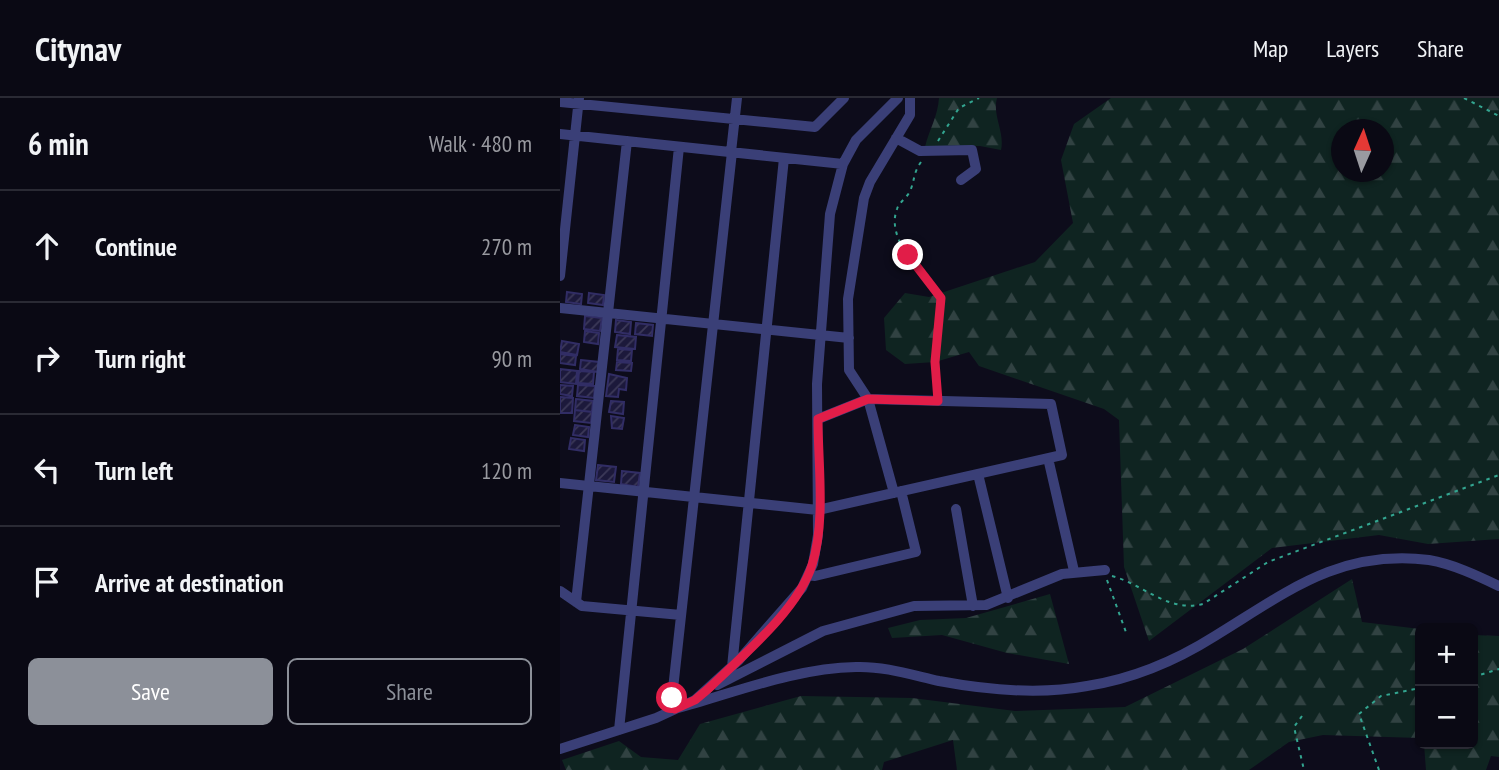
<!DOCTYPE html>
<html lang="en">
<head>
<meta charset="utf-8">
<style>
  body { margin:0; font-family:"PT Sans Narrow",sans-serif; background:#181722; color:#f1f3f6 }
  .controls { position:absolute; right:21px; bottom:21px; display:grid; overflow:hidden; border-radius:10px; box-shadow:0 2px 5px #0004 }
  .controls button { width:63px; height:63px; display:grid; place-items:center; padding:0; border:0; border-bottom:2px solid #2a2a34; background:#0a0914; color:#f1f3f6; font:35px sans-serif }
  .compass { position:absolute; left:771px; top:21px; width:63px; height:63px; border-radius:50%; background:#0a0914; box-shadow:0 2px 5px #0004; rotate:3deg }
  .stop { position:absolute; width:21px; height:21px; margin:-16px; border:5px solid #e11d48; border-radius:50%; background:#fff }
  .stop.end { background:#e11d48; border-color:#fff; box-shadow:0 2px 7px #0008 }
  .list { margin:0; padding:0; list-style:none }
  h2 { display:flex; justify-content:space-between; align-items:center; height:91px; margin:0; padding:0 28px; font-size:30px }
  h2 small { font-size:23px; font-weight:400; color:#999aa0 }
  .list li { display:grid; grid-template-columns:46px 1fr auto; gap:21px; align-items:center; box-sizing:border-box; height:112px; padding:0 28px; border-top:2px solid #2a2a34 }
  .list b { display:block; font-size:26px; white-space:nowrap }
  .list em { font-size:23px; font-style:normal; color:#999aa0 }
  .actions { display:flex; gap:14px; padding:21px 28px }
  .actions a { flex:1; padding:16px 0; border:2px solid #8c9099; border-radius:10px; text-align:center; font-size:24px; color:#8c9099 }
  .actions .main { background:#8c9099; color:#fff }
  .icon { flex:none; width:38px; height:38px; fill:none; stroke:currentColor; stroke-width:2; stroke-linecap:round; stroke-linejoin:round }
  .map { position:relative; flex:none; width:939px; height:672px; overflow:hidden }
  header { display:flex; align-items:center; gap:42px; box-sizing:border-box; height:98px; padding:0 35px; background:#0a0914; border-bottom:2px solid #2a2a34 }
  header strong { font-size:33px }
  nav { display:flex; gap:38px; margin-inline-start:auto; font-size:24px }
  main { display:flex }
  aside { flex:1; background:#0a0914 }
  .map>svg:first-child { display:block }
</style>
</head>
<body>
<header>
<strong>Citynav</strong>
<nav><a>Map</a><a>Layers</a><a>Share</a></nav>
</header>
<main>
<aside>
<h2>6 min<small>Walk · 480 m</small></h2>
<ul class="list">
<li><svg class="icon" aria-label="ahead" viewBox="0 0 24 24"><path d="M12 20V5M6 11l6-6 6 6"/></svg><div><b>Continue</b></div><em>270 m</em></li>
<li><svg class="icon" aria-label="right" viewBox="0 0 24 24"><path d="M7 20v-9h11M14 6l5 5-5 5"/></svg><div><b>Turn right</b></div><em>90 m</em></li>
<li><svg class="icon" aria-label="left" viewBox="0 0 24 24"><path d="M17 20v-9H6M10 6l-5 5 5 5"/></svg><div><b>Turn left</b></div><em>120 m</em></li>
<li><svg class="icon" aria-label="arrive" viewBox="0 0 24 24"><path d="M6 21V4h12l-3 4 3 4H6"/></svg><div><b>Arrive at destination</b></div></li>
</ul>
<div class="actions"><a class="main">Save</a><a>Share</a></div>
</aside>
<div class="map">
<svg width="939" height="672" viewBox="0 0 939 672">
  <defs>
    <pattern id="forest-firs" width="22" height="20" patternUnits="userSpaceOnUse" patternTransform="scale(1.75)"><rect width="22" height="20" fill="#0f2421"/><path d="M5 1l3.5 6h-7zM16 11l3.5 6h-7z" fill="#314242"/></pattern>
    <pattern id="building-hatch" width="6" height="6" patternUnits="userSpaceOnUse" patternTransform="scale(1.75)"><rect width="6" height="6" fill="#1c193b"/><path d="M-1 1l2-2M0 6l6-6M5 7l2-2" fill="none" stroke="#3c3958"/></pattern>
  </defs>
  <rect width="100%" height="100%" fill="#0d0c1b"/>
  <path fill="url(#forest-firs)" fill-rule="evenodd" d="M379,0H437C432,17 445,34 441,52L420,48L365,49C369,32 378,18 379,0Z
    M551,0H939V441L868,446L819,437L712,450L589,543L564,469L559,322L544,311L419,268L409,254L375,264L345,266L326,252L324,220L345,195L369,199L475,164L513,125L501,62L514,26ZM782,32H824V74H782Z
    M792,481L802,524L860,531V640L763,637L729,644L689,672H397L393,642L324,664L322,672H6L2,662L59,643L81,659L118,662L140,626L241,598L352,600L455,613L565,609L683,551Z
    M490,496L509,566L447,555L382,537L332,540L328,530L360,522L406,520Z
    M913,537L939,538V659L931,658L926,672H866L864,646H913Z"/>
  <path fill="url(#building-hatch)" stroke="#312d65" stroke-width="2" d="M7,194L22,196L21,206L6,204Z
    M29,195L44,197L43,207L28,205Z
    M25,218L42,220L40,233L24,231Z
    M56,222L71,224L70,236L55,234Z
    M76,225L93,227L92,238L75,236Z
    M25,233L39,235L38,246L24,244Z
    M57,237L76,239L75,251L55,249Z
    M2,243L19,246L17,257L0,254Z
    M58,251L72,252L71,263L57,262Z
    M0,256L16,258L15,267L0,265Z
    M21,262L39,264L38,274L20,271Z
    M57,264L72,265L71,273L56,272Z
    M0,271L17,273L16,286L0,284Z
    M19,273L34,274L33,286L18,285Z
    M49,276L67,280L66,292L59,291L58,299L46,298Z
    M0,287L13,288L12,298L0,296Z
    M18,287L35,288L34,300L17,298Z
    M0,299L13,300L12,315H0Z
    M16,301L33,303L32,314L15,312Z
    M51,303L64,304L63,316L49,314Z
    M15,312L32,314L31,325L14,323Z
    M51,318L64,320L62,331L52,330Z
    M15,327L29,329L28,339L13,337Z
    M11,340L25,342L24,353L9,351Z
    M38,367L56,369L54,384L36,382Z
    M62,373L80,375L78,389L61,386Z"/>
  <g fill="none" stroke-linecap="round" stroke-linejoin="round">
    <path stroke="#33a590" stroke-width="2" stroke-dasharray="3.5 5" stroke-linecap="butt" d="M904,0L939,18
      M378,43L399,10L419,0
      M361,64C353,75 355,82 350,93C347,100 339,104 337,111C325,142 364,178 381,200L375,264L377,295
      M552,478C583,486 608,515 643,506L708,464L939,377
      M547,482L567,537
      M913,579L939,571
      M742,618L734,629L744,672
      M819,672L799,616L821,598L860,590"/>
    <path stroke="#3a3f77" stroke-width="10" d="M0,4L255,29L284,0
      M0,36L283,66
      M336,40L360,53L412,52L416,71L401,82
      M171,54L177,0
      M172,54L112,600L115,611C174,595 235,570 296,569C324,568 352,577 379,583C427,592 479,597 527,588C572,581 617,562 655,538C727,494 779,451 869,462C893,466 918,478 939,488
      M0,178L19,0
      M0,210L289,240
      M488,360L514,473
      M418,376L448,500
      M0,385L258,412L502,357L491,306L308,301L258,321
      M334,395L308,301L289,272L288,201L304,100L310,84L350,17V0
      M396,411L413,508
      M248,477L255,478L356,454L341,393
      M0,493L22,508L121,517
      M16,504L67,43
      M172,569L224,60
      M157,587L263,533L354,508L426,507L502,476L545,472
      M59,632L119,49
      M0,651L96,620L135,602L179,562L242,490L253,466L258,437L257,286L270,116L283,66L296,42L338,0"/>
  </g>
  <g fill="none" stroke-linecap="round" stroke-linejoin="round">
    <path stroke="#e11d48" stroke-width="9" d="M112,600L115,611L135,602L148,591C182,558 238,512 252,467C266,423 258,367 258,321L308,301L378,303L375,264L381,200L348,157"/>
  </g>
</svg>
<div class="controls">
<button>+</button>
<button>−</button>
</div>
<svg class="compass" viewBox="-18 -18 36 36"><path d="M0-13l5 13h-10z" fill="#e53935"/><path d="M0 13l5-13h-10z" fill="#999aa0"/></svg>
<div class="stop" style="left:112px;top:600px"></div>
<div class="stop end" style="left:348px;top:157px"></div>
</div>
</main>
</body>
</html>
